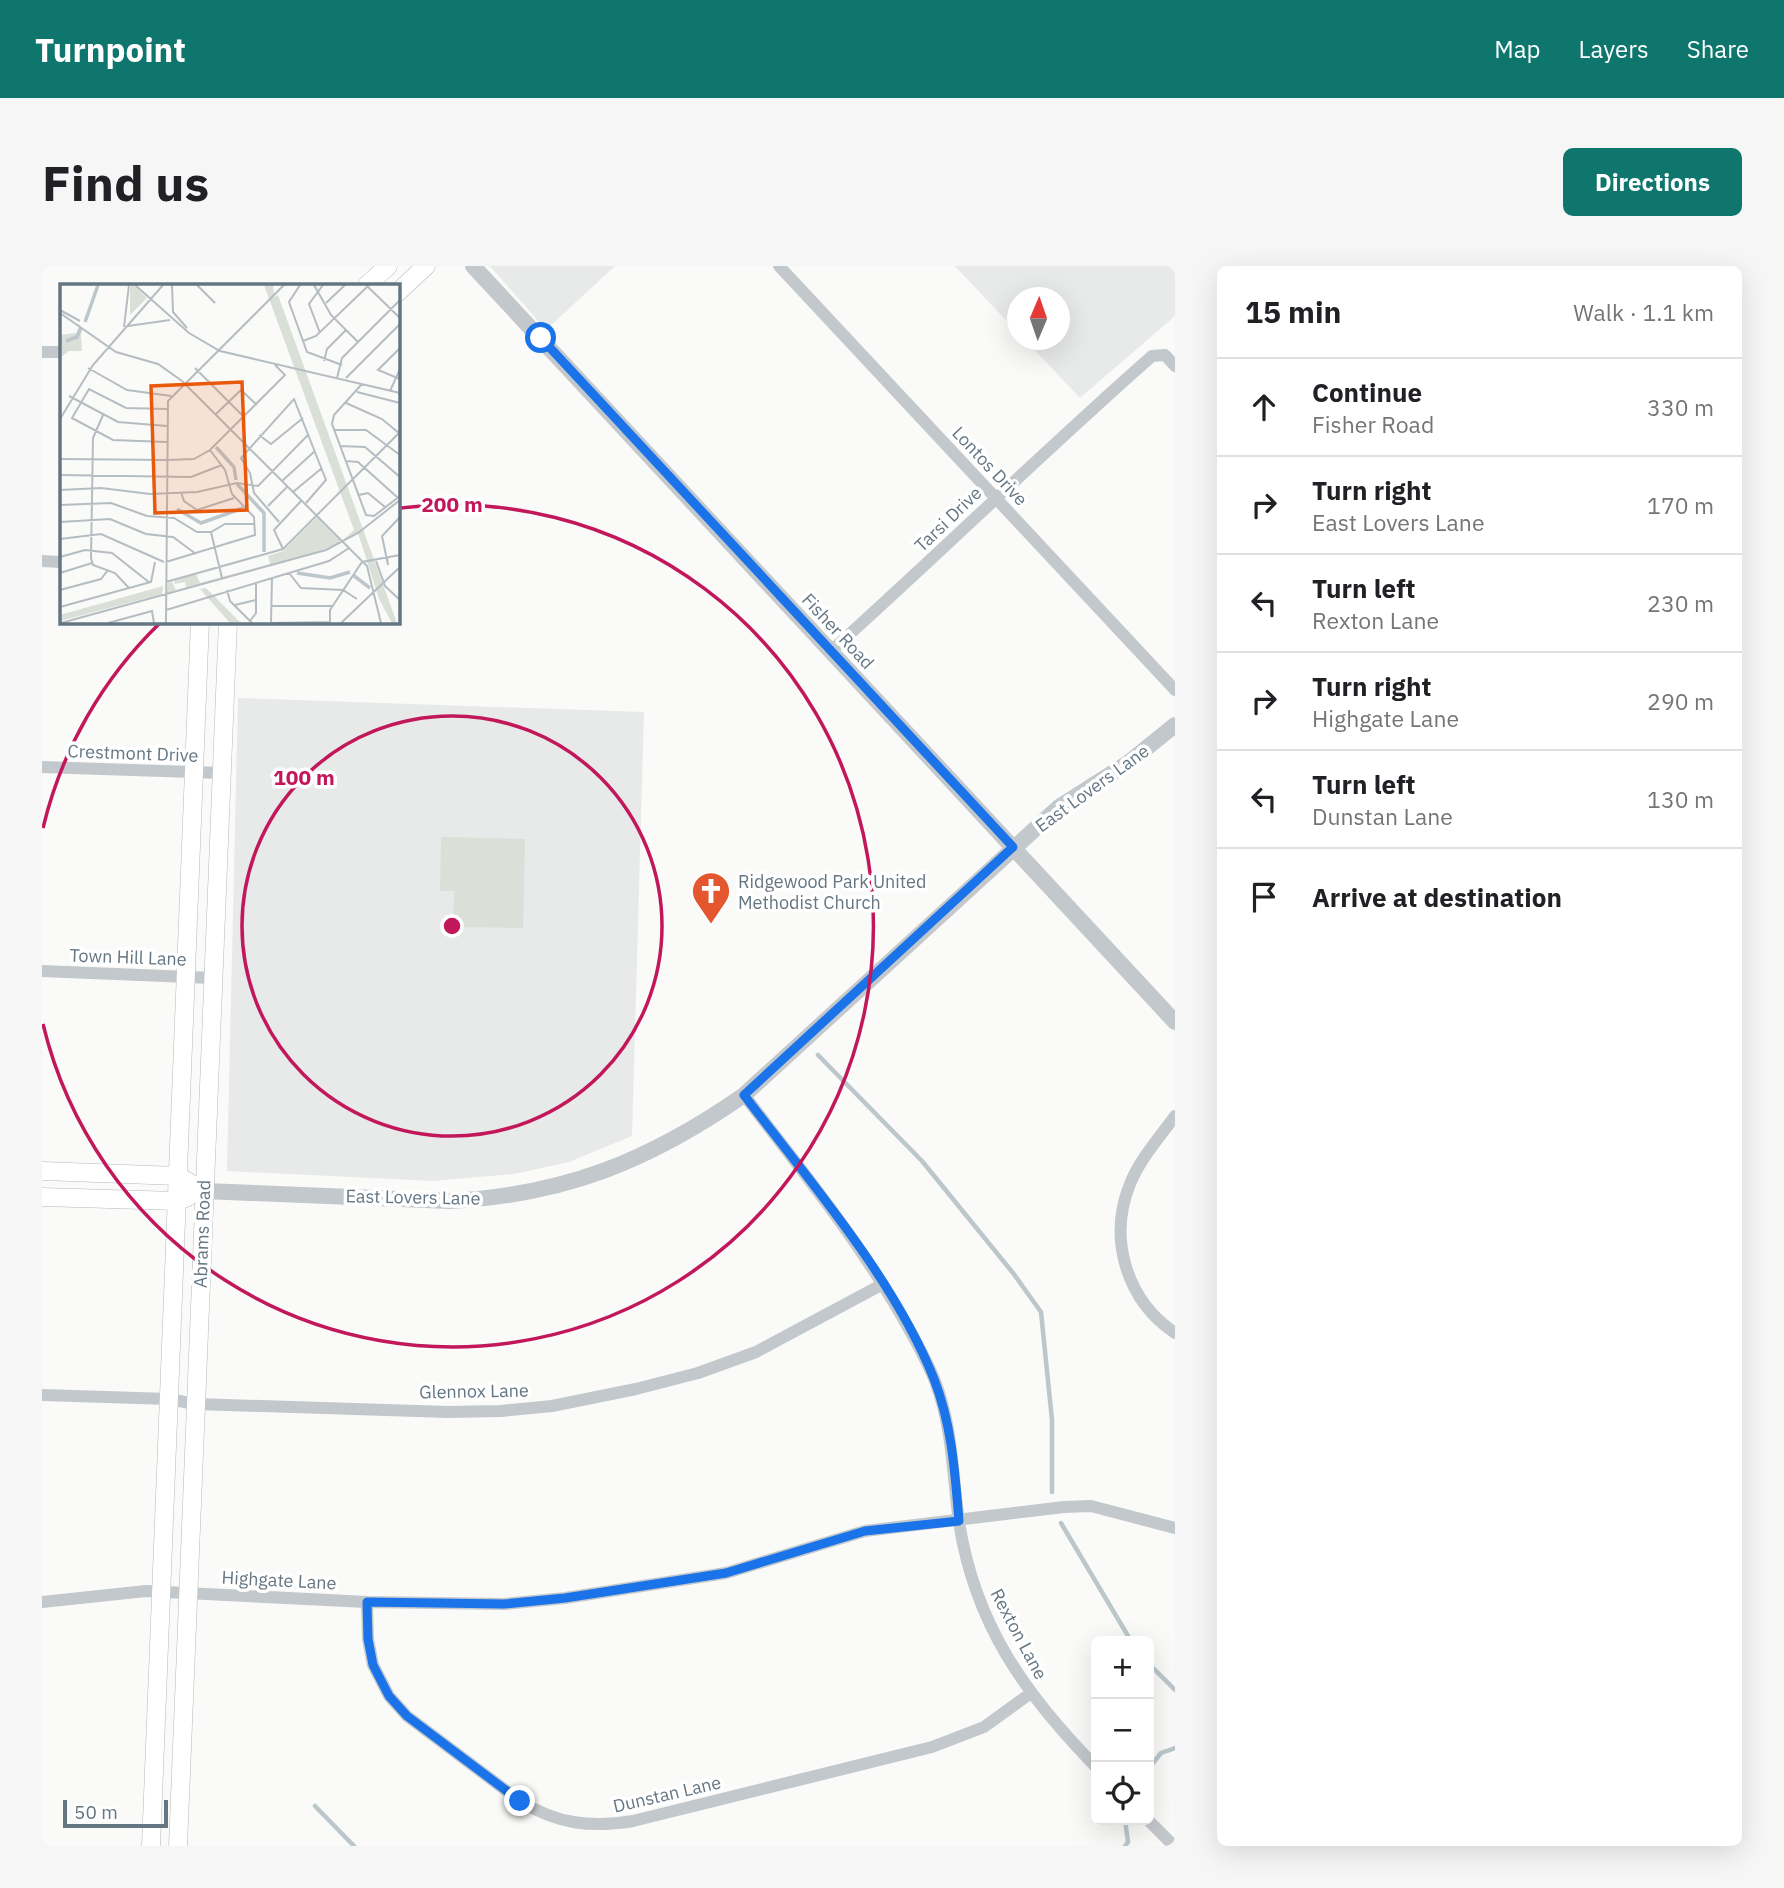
<!DOCTYPE html>
<html lang="en">
<head>
<meta charset="utf-8">
<style>
  body { margin:0; font-family:"IBM Plex Sans",sans-serif; background:#f6f6f6; color:#202124 }
  .controls { position:absolute; right:21px; bottom:21px; display:grid; overflow:hidden; border-radius:10px; box-shadow:0 7px 28px #0002 }
  .controls button { width:63px; height:63px; display:grid; place-items:center; padding:0; border:0; border-bottom:2px solid #e0e0e0; background:#fff; color:#202124; font:35px sans-serif }
  .compass { position:absolute; left:965px; top:21px; width:63px; height:63px; border-radius:50%; background:#fff; box-shadow:0 7px 28px #0002; rotate:2deg }
  .scale { position:absolute; left:21px; bottom:18px; width:105px; box-sizing:border-box; padding-left:7px; border:4px solid #657683; border-top:0; font-size:19px; line-height:24px; white-space:nowrap; color:#657683; -webkit-text-stroke:5px #fff; paint-order:stroke }
  .stop { position:absolute; width:21px; height:21px; margin:-16px; border:5px solid #1a73e8; border-radius:50%; background:#fff }
  .stop.end { background:#1a73e8; border-color:#fff; box-shadow:0 2px 7px #0008 }
  .list { margin:0; padding:0; list-style:none }
  h2 { display:flex; justify-content:space-between; align-items:center; height:91px; margin:0; padding:0 28px; font-size:30px }
  h2 small { font-size:23px; font-weight:400; color:#757577 }
  .list li { display:grid; grid-template-columns:46px 1fr auto; gap:21px; align-items:center; box-sizing:border-box; height:98px; padding:0 28px; border-top:2px solid #e0e0e0 }
  .list b { display:block; font-size:26px; white-space:nowrap }
  .list p { margin:0; font-size:23px; white-space:nowrap; color:#757577 }
  .list em { font-size:23px; font-style:normal; color:#757577 }
  .icon { flex:none; width:38px; height:38px; fill:none; stroke:currentColor; stroke-width:2; stroke-linecap:round; stroke-linejoin:round }
  .map { position:relative; flex:none; width:1133px; height:1580px; overflow:hidden; border-radius:10px }
  header { display:flex; align-items:center; gap:42px; box-sizing:border-box; height:98px; padding:0 35px; background:#0f766e; color:#fff }
  header strong { font-size:33px }
  nav { display:flex; gap:38px; margin-inline-start:auto; font-size:24px }
  .intro { display:flex; align-items:center; justify-content:space-between; box-sizing:border-box; height:168px; padding:0 42px }
  h1 { margin:0; font-size:49px }
  .button { padding:18px 32px; border-radius:10px; background:#0f766e; color:#fff; font-size:24px; font-weight:700 }
  main { display:flex; gap:42px; padding:0 42px }
  aside { flex:1; background:#fff; border-radius:10px; box-shadow:0 7px 28px #0002 }
  .map>svg:first-child { display:block }
</style>
</head>
<body>
<header>
<strong>Turnpoint</strong>
<nav><a>Map</a><a>Layers</a><a>Share</a></nav>
</header>
<div class="intro"><h1>Find us</h1><a class="button">Directions</a></div>
<main>
<div class="map">
<svg width="1133" height="1580" viewBox="0 0 1133 1580">
  <rect width="100%" height="100%" fill="#fafaf8"/>
  <path fill="#e8e9e9" d="M448,0H573L504,64Z
    M913,0H1133V50L1038,132L983,74H1018V32H976L975,66Z
    M196,432L602,446L590,870L527,896L472,908L391,915L185,905Z"/>
  <path fill="#dadfd7" d="M399,571L483,573L481,662L411,661L412,625H398Z"/>
  <g fill="none" stroke-linecap="round" stroke-linejoin="round">
    <path stroke="#bbc7cb" stroke-width="4.5" d="M776,789L880,895L971,1007L999,1046L1010,1154V1226
      M1019,1257L1089,1375
      M1107,1398L1133,1424
      M1107,1502L1119,1487L1133,1482
      M273,1540L312,1580
      M1083,1580L1086,1576L1083,1554"/>
    <g stroke="#b3babf" stroke-width="19">
      <path id="secondary" d="M325,19L346,0
        M355,27L384,0
        M0,905L136,910L162,925
        M0,931L135,935L146,931
        M109,1580L158,355
        M136,1580L186,355"/>
    </g>
    <path stroke="#c3c8cc" stroke-width="12" d="M737,0L1133,424
      M0,86H19
      M0,295L19,296
      M789,385C897,288 1001,186 1110,90L1123,89L1133,100
      M0,501L180,507
      M0,705L171,712
      M702,829C757,901 814,971 859,1049C871,1070 884,1092 893,1115C911,1163 910,1206 917,1256C933,1359 983,1428 1054,1501
      M1133,850C1117,872 1098,893 1088,918C1066,972 1084,1034 1133,1067
      M0,1129L127,1133L153,1138L406,1146L459,1145L510,1140L594,1123L656,1107L714,1086L841,1018
      M0,1336L104,1325L325,1336L462,1338L523,1332L684,1307L823,1265L1022,1241L1049,1240L1133,1262
      M325,1336L326,1373L331,1399L347,1430L365,1450L478,1535C515,1558 549,1562 591,1555L890,1481L942,1461L989,1427
      M1106,1554L1132,1580"/>
    <path stroke="#c3c8cc" stroke-width="16" d="M431,0L1133,756
      M162,925L407,935C523,929 607,895 702,829L1017,541L1086,497L1133,459"/>
    <use href="#secondary" stroke="#fff" stroke-width="18"/>
  </g>
  <g fill="none" stroke-linecap="round" stroke-linejoin="round">
    <path stroke="#1a73e8" stroke-width="9" d="M478,1535L365,1450L347,1430L331,1399L326,1373L325,1336L462,1338L523,1332L684,1307L823,1265L917,1255C913,1207 910,1159 892,1113C852,1012 768,916 702,829L971,581L499,72"/>
  </g>
  <g fill="none" stroke="#c2185b" stroke-width="3.5">
    <circle cx="410" cy="660" r="210"/>
    <path d="M1 562A421 421 0 0 1 118 357M359 242A421 421 0 1 1 1 758"/>
  </g>
  <defs>
    <g id="church-pin" transform="scale(2.0125)"><path d="M0 17L-7.5 6A9.5 9.5 0 1 1 7.5 6Z" fill="#e4572e" stroke="#fff"/><path d="M-1.2-6h2.4v3.5h3.3v2.4h-3.3V6h-2.4V-.1h-3.3v-2.4h3.3Z" fill="#fff"/></g>
  </defs>
  <g fill-rule="evenodd">
    <use href="#church-pin" x="669" y="625"/>
  </g>
  <g text-anchor="middle" dominant-baseline="central" stroke-width="7" stroke-linejoin="round" paint-order="stroke">
    <g font-size="18" fill="#657683" stroke="#fff">
      <text transform="translate(948 200) rotate(47)">Lontos Drive</text>
      <text transform="translate(906 253) rotate(-44)">Tarsi Drive</text>
      <text transform="translate(796 365) rotate(47)">Fisher Road</text>
      <text transform="translate(91 487) rotate(2)">Crestmont Drive</text>
      <text transform="translate(1050 522) rotate(-36)">East Lovers Lane</text>
      <text transform="translate(86 691) rotate(2)">Town Hill Lane</text>
      <text transform="translate(371 931) rotate(1)">East Lovers Lane</text>
      <text transform="translate(160 968) rotate(-88)">Abrams Road</text>
      <text transform="translate(432 1125) rotate(-1)">Glennox Lane</text>
      <text transform="translate(237 1314) rotate(3)">Highgate Lane</text>
      <text transform="translate(977 1368) rotate(62)">Rexton Lane</text>
      <text transform="translate(625 1528) rotate(-13)">Dunstan Lane</text>
    </g>
    <g font-size="18" fill="#657683" stroke="#fff" text-anchor="start">
      <text x="696" y="615">Ridgewood Park United<tspan x="696" dy="21">Methodist Church</tspan></text>
    </g>
  </g>
  <g transform="translate(18 18)">
    <rect width="340" height="340" fill="#fafaf8"/>
    <path d="M73,1L87,14L70,31V3ZM204,1H213L214,13L218,11L337,339H332L319,315L298,249L283,256L294,246ZM20,40L22,67H9L0,74V51L16,49ZM257,233L282,258L252,270L107,309L108,299L112,298L116,306L126,303L125,298L115,300L114,297L136,290L140,299L210,280L208,272L223,267ZM103,302L102,310L0,337V331ZM146,304L181,339H170L140,305Z" fill="#dadfd7"/>
    <path fill="none" stroke="#bbc7cb" stroke-width="3.5" d="M25,38L38,1M6,57L17,53L21,44M156,163L174,183L176,196M177,200L204,229V268M117,225L141,239L183,224M237,289L270,294L290,288M293,291L310,304"/>
    <path fill="none" stroke="#b5bdc2" stroke-width="2" d="M75,1L129,49L160,67L340,109M112,1L113,28L127,44M137,1L155,19M240,1L229,18L247,68L282,81M254,1L271,31L298,58M306,1L340,34M266,19L285,1M0,26L20,37M0,29L56,68L98,80L122,97L307,282L321,339M68,42L110,36M64,43L69,1M260,49L249,20L263,1M243,57L256,52L309,1M340,64L318,86L340,95M264,77L267,65L286,46M28,84L67,106L111,112M135,84L185,134M277,94L282,74L340,16M286,94L340,40M302,100L274,131L272,140L306,231L314,232L340,212M330,107L340,85M297,108L340,119M9,112L58,138L107,142M286,119L322,135L340,150M156,130L181,106L197,121M43,131L33,154L31,274L33,281L55,289L69,304M0,135L33,81L103,1M274,146H306L340,171M199,151L211,160L243,134M107,158L53,156L12,134L29,105L66,124L107,125M280,162L305,163L340,193M0,175L107,176M108,176L134,175L150,166L225,91L215,81M286,177L298,178L337,213M0,191L131,193L162,181M222,197L255,167M0,206L41,204L90,210L137,208L177,199L198,202L249,150M121,208L124,217L137,226L174,214M233,208L262,184M299,211L308,209L325,223M0,221L51,219L87,232L114,234L137,248H151L165,240H195M208,222L228,202M0,238L50,235L86,250L113,253L136,270M219,238L194,209L190,189L181,174L234,115L266,196L246,219M151,248L162,294M0,255L41,250L104,278M223,265L214,246L242,216M0,273L25,266L52,269L90,299M327,273L328,281L322,252L340,233M316,277L325,302L340,316M106,278L195,251L194,233L172,210L165,186L150,166M0,289L32,279M229,289L241,304L283,306L297,315M106,298L223,265L340,148M0,306L41,295L48,286M167,306L170,317L192,339M175,321L196,316M212,322H273M0,323L91,298L95,278M106,326L269,277L289,264M190,337L196,329V299M211,338L212,294M1,339L266,266L298,249L340,216M48,339L92,327L94,339M106,339L108,117L224,1M211,339L270,338M270,339V326L302,278L340,271M281,339L340,283"/>
    <path fill="#e8590c" fill-opacity="0.15" stroke="#e8590c" stroke-width="3.5" d="M182,98L187,226L95,229L91,102Z"/>
    <rect width="340" height="340" fill="none" stroke="#657683" stroke-width="3.5"/>
  </g>
  <circle cx="410" cy="660" r="10" fill="#c2185b" stroke="#fff" stroke-width="3.5"/>
  <g font-size="21" text-anchor="middle" font-weight="bold" fill="#c2185b" stroke="#fff" stroke-width="7" stroke-linejoin="round" paint-order="stroke">
    <text x="410" y="246">200 m</text>
    <text x="262" y="519">100 m</text>
  </g>
</svg>
<div class="controls">
<button>+</button>
<button>−</button>
<button><svg class="icon" aria-label="locate" viewBox="0 0 24 24"><circle cx="12" cy="12" r="6"/><path d="M12 2v4M12 18v4M2 12h4M18 12h4"/></svg></button>
</div>
<svg class="compass" viewBox="-18 -18 36 36"><path d="M0-13l5 13h-10z" fill="#e53935"/><path d="M0 13l5-13h-10z" fill="#757577"/></svg>
<div class="scale">50 m</div>
<div class="stop" style="left:499px;top:72px"></div>
<div class="stop end" style="left:478px;top:1535px"></div>
</div>
<aside>
<h2>15 min<small>Walk · 1.1 km</small></h2>
<ul class="list">
<li><svg class="icon" aria-label="ahead" viewBox="0 0 24 24"><path d="M12 20V5M6 11l6-6 6 6"/></svg><div><b>Continue</b><p>Fisher Road</p></div><em>330 m</em></li>
<li><svg class="icon" aria-label="right" viewBox="0 0 24 24"><path d="M7 20v-9h11M14 6l5 5-5 5"/></svg><div><b>Turn right</b><p>East Lovers Lane</p></div><em>170 m</em></li>
<li><svg class="icon" aria-label="left" viewBox="0 0 24 24"><path d="M17 20v-9H6M10 6l-5 5 5 5"/></svg><div><b>Turn left</b><p>Rexton Lane</p></div><em>230 m</em></li>
<li><svg class="icon" aria-label="right" viewBox="0 0 24 24"><path d="M7 20v-9h11M14 6l5 5-5 5"/></svg><div><b>Turn right</b><p>Highgate Lane</p></div><em>290 m</em></li>
<li><svg class="icon" aria-label="left" viewBox="0 0 24 24"><path d="M17 20v-9H6M10 6l-5 5 5 5"/></svg><div><b>Turn left</b><p>Dunstan Lane</p></div><em>130 m</em></li>
<li><svg class="icon" aria-label="arrive" viewBox="0 0 24 24"><path d="M6 21V4h12l-3 4 3 4H6"/></svg><div><b>Arrive at destination</b></div></li>
</ul>
</aside>
</main>
</body>
</html>
